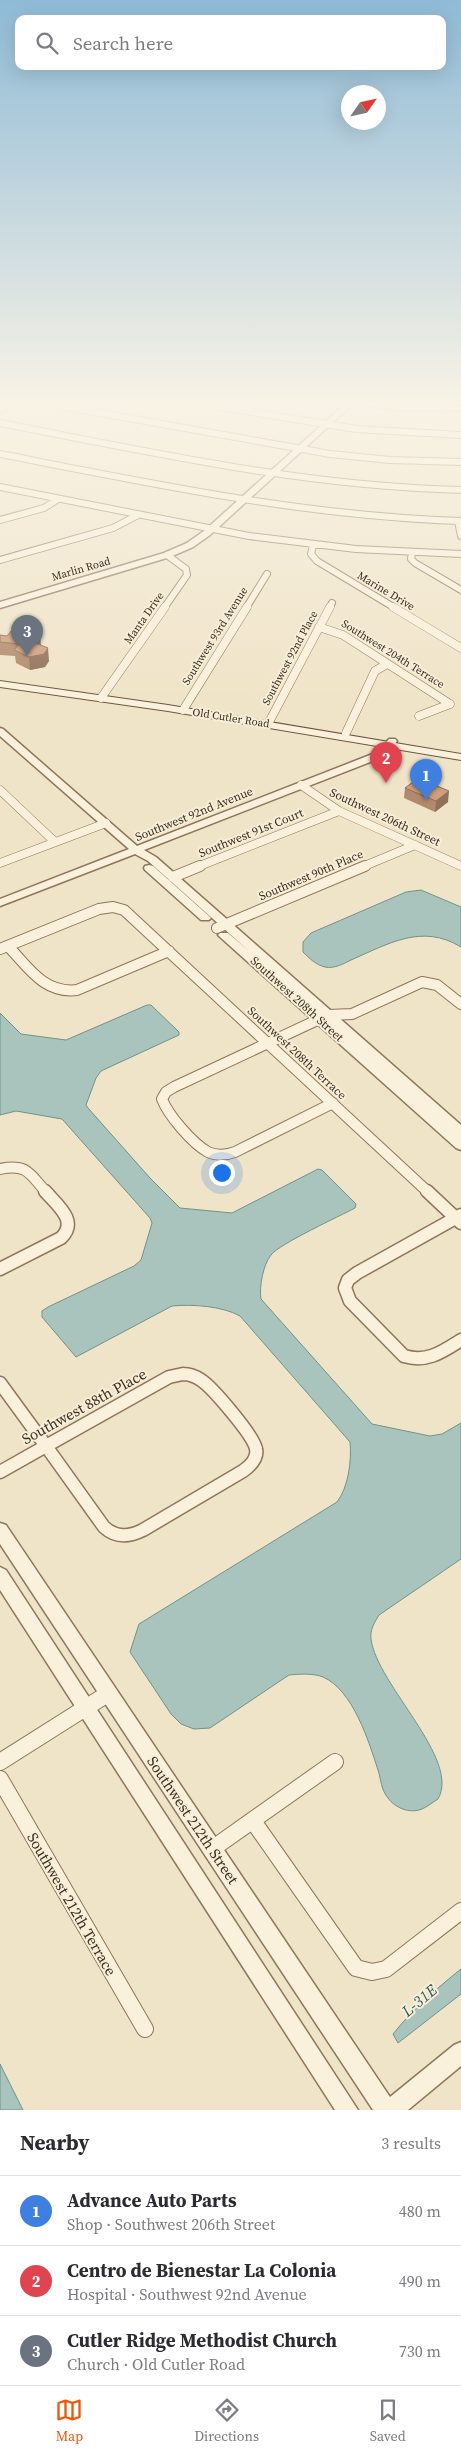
<!DOCTYPE html>
<html lang="en">
<head>
<meta charset="utf-8">
<style>
  body { margin:0; font-family:"Source Serif 4",serif; background:#f7f7f7; color:#2b2b33 }
  .compass { position:absolute; left:341px; top:85px; width:45px; height:45px; border-radius:50%; background:#fff; box-shadow:0 5px 20px #0002; rotate:56deg }
  .you { position:absolute; left:221px; top:1172px; width:18px; height:18px; margin:-12px; border:4px solid #fff; border-radius:50%; background:#1a73e8; box-shadow:0 0 0 8px #1a73e833 }
  .badge { display:grid; place-items:center; width:32px; height:32px; border-radius:50%; background:#ea580c; color:#fff; font-size:16px; font-weight:700 }
  .pin { position:absolute; translate:-50% -41px; filter:drop-shadow(0 1px 2px #0008) }
  .pin::after { content:''; position:absolute; top:26px; width:18px; height:15px; background:inherit; clip-path:polygon(0 0,100% 0,50% 100%) }
  .list { margin:0; padding:0; list-style:none }
  h2 { display:flex; justify-content:space-between; align-items:center; height:65px; margin:0; padding:0 20px; font-size:21px }
  h2 small { font-size:16px; font-weight:400; color:#7c7c81 }
  .list li { display:grid; grid-template-columns:32px 1fr auto; gap:15px; align-items:center; box-sizing:border-box; height:70px; padding:0 20px; border-top:1px solid #e1e1e2 }
  .list b { display:block; font-size:19px; white-space:nowrap }
  .list p { margin:0; font-size:16px; white-space:nowrap; color:#7c7c81 }
  .list em { font-size:16px; font-style:normal; color:#7c7c81 }
  .icon { flex:none; width:28px; height:28px; fill:none; stroke:currentColor; stroke-width:2; stroke-linecap:round; stroke-linejoin:round }
  .map { position:relative; flex:none; width:461px; height:2110px; overflow:hidden }
  .search { position:absolute; background:#fff; box-shadow:0 5px 20px #0002; left:15px; right:15px; top:15px; height:55px; display:flex; align-items:center; gap:12px; box-sizing:border-box; padding:0 18px; border-radius:10px; color:#7c7c81; font-size:19px }
  .sheet { height:275px; background:#fff }
  nav { display:flex; justify-content:space-around; align-items:center; box-sizing:border-box; height:70px; border-top:1px solid #e1e1e2; background:#fff; font-size:14px; color:#7c7c81 }
  nav a { display:grid; justify-items:center; gap:2px }
  nav .on { color:#ea580c }
  .map>svg:first-child { display:block }
</style>
</head>
<body>
<div class="map">
<svg width="461" height="2110" viewBox="0 0 461 2110">
  <rect width="100%" height="100%" fill="#f0e4c8"/>
  <path fill="#a9c4bc" stroke="#6f938a" d="M421,890L461,907V947C422,923 388,944 351,960C343,964 334,969 325,967C316,965 309,958 303,952V942L311,933L406,892Z
    M147,1005H151L179,1032V1035L101,1071L96,1078L86,1105L88,1108L150,1178L180,1208L232,1213L318,1169L322,1170L356,1204L355,1208C340,1216 279,1244 271,1255C263,1265 259,1287 261,1299L372,1424L430,1436L442,1434L461,1423V1559L379,1615C374,1623 370,1630 371,1639C377,1685 461,1759 438,1799C433,1802 427,1807 422,1809C410,1814 395,1808 388,1798C381,1790 381,1779 378,1770C369,1742 353,1690 323,1677C313,1673 300,1674 289,1675L210,1728L194,1729L181,1724L171,1714L130,1652L139,1624L337,1502C348,1488 352,1461 350,1442L240,1316C222,1306 192,1304 172,1306L76,1357L42,1317V1311L48,1307L134,1266L141,1260L152,1223L150,1218L62,1119L16,1111L0,1115V1013L21,1034L66,1040Z
    M461,1969V1994L398,2043L393,2034C413,2009 436,1989 461,1969Z
    M0,2064L23,2110H0Z"/>
  <g fill="none" stroke-linecap="round" stroke-linejoin="round">
    <g stroke="#8d765c" stroke-width="8">
      <path id="minor-far4" d="M33,401L330,454L390,460L461,462
        M184,401L356,429L461,435
        M440,401L444,409
        M0,423C156,453 302,486 461,490
        M0,454C154,484 304,516 461,521
        M0,487L249,536L356,549L461,554
        M0,520L44,508L58,499
        M458,521L461,536
        M313,545L311,554L317,561L395,608
        M412,553L411,559L415,563L461,590
        M0,560L113,528L138,515
        M164,608L187,575L186,569L167,555
        M246,608L267,574
        M329,608L332,603"/>
    </g>
    <g stroke="#8d765c" stroke-width="9">
      <path id="minor-far3" d="M393,607L461,648
        M319,627L343,635L450,704
        M101,698L165,607
        M183,710L247,607
        M419,716L450,704
        M268,724L330,607
        M346,733L375,671L387,664
        M301,785L339,811L461,866
        M0,790L55,842
        M0,863L106,823
        M197,867L339,811
        M362,867L415,845"/>
    </g>
    <g stroke="#8d765c" stroke-width="12">
      <path id="minor-far2" d="M173,877L200,866
        M217,928L365,866
        M8,946C28,967 44,994 77,990L169,951
        M0,949L99,909L113,907L124,910L428,1192
        M333,1103L235,1152C227,1155 216,1156 208,1152C193,1144 168,1115 162,1099L166,1092L174,1087L328,1015L352,1014L422,982L437,985L461,1004
        M0,1169C27,1163 30,1174 46,1192"/>
    </g>
    <g stroke="#8d765c" stroke-width="15">
      <path id="minor-far1" d="M427,1191L461,1223
        M461,1215L357,1273L348,1280L345,1288L350,1301L404,1356C427,1363 442,1352 461,1340
        M0,1269L61,1238C79,1221 57,1205 45,1191
        M183,1374C189,1374 195,1376 201,1380C212,1387 254,1436 256,1449C258,1458 250,1466 243,1471L143,1530C129,1537 116,1538 104,1527L46,1446L169,1377Z
        M0,1383L46,1446
        M0,1472L46,1446"/>
    </g>
    <g stroke="#8d765c" stroke-width="18">
      <path id="minor" d="M0,1762L109,1693
        M0,1779L145,2029
        M253,1821L356,1968L372,1972L386,1969L461,1911
        M212,1849L335,1762"/>
    </g>
    <g stroke="#8d765c" stroke-width="3">
      <path id="tertiary" d="M11,401H19L0,413V408Z
        M342,401H360L399,406H461V410H399L353,404L210,535L193,547L170,557L0,608V602L164,553L187,543L204,531L346,403Z
        M0,728L3,729L137,846L370,755L380,749L389,739H395L397,741L388,753L378,759L144,850L156,857L461,1125V1150L456,1148L220,937L218,935L220,933H228L249,951L148,861L135,854L0,906V899L129,849L0,736Z
        M149,865L153,866L209,916L211,918L209,920H201L145,870L144,868L145,866Z
        M0,1523L6,1525L390,2097L454,2045L461,2042V2066L408,2110H373L0,1544Z
        M0,1567L6,1570L358,2110H335L0,1590Z"/>
    </g>
    <g stroke="#6f573f" stroke-width="2">
      <path id="secondary" d="M0,681L168,705L461,754V760L168,711L0,687Z"/>
    </g>
    <use href="#minor-far4" stroke="#faf1dc" stroke-width="6"/>
    <use href="#minor-far3" stroke="#faf1dc" stroke-width="8"/>
    <use href="#minor-far2" stroke="#faf1dc" stroke-width="10"/>
    <use href="#minor-far1" stroke="#faf1dc" stroke-width="12"/>
    <use href="#minor" stroke="#faf1dc" stroke-width="16"/>
    <use href="#tertiary" fill="#faf1dc" fill-rule="evenodd"/>
    <use href="#secondary" fill="#faf1dc" fill-rule="evenodd"/>
  </g>
  <path fill="#b2896c" d="M0,635L7,636L41,645L49,661L45,667L30,670L16,663L15,656L0,655Z
    M405,788L448,802L435,812L404,798Z"/>
  <path fill="#916f58" d="M40,634L41,646L33,642Z
    M48,648L49,661L45,667L30,670L29,657Z
    M449,791L448,802L435,812L436,801Z"/>
  <path fill="#cf9f7d" stroke="#916f58" d="M12,630L40,634L33,642L48,648L44,654L29,657L14,650L19,644L0,642V635L7,636Z
    M418,778L449,791L436,801L405,788Z"/>
  <linearGradient id="sky" x2="0" y2="1"><stop stop-color="#8fbad6"/><stop offset="0.58" stop-color="#f8f3e6"/><stop offset="1" stop-color="#f8f3e6" stop-opacity="0"/></linearGradient>
  <rect width="461" height="696" fill="url(#sky)"/>
  <g text-anchor="middle" dominant-baseline="central" stroke-width="4" stroke-linejoin="round" paint-order="stroke">
    <g font-size="11" fill="#3d2e20" stroke="#f7eed8">
      <text transform="translate(81 569) rotate(-16)">Marlin Road</text>
      <text transform="translate(386 591) rotate(31)">Marine Drive</text>
      <text transform="translate(144 618) rotate(-55)">Manta Drive</text>
      <text transform="translate(215 636) rotate(-58)">Southwest 93rd Avenue</text>
      <text transform="translate(393 654) rotate(32)">Southwest 204th Terrace</text>
      <text transform="translate(290 658) rotate(-62)">Southwest 92nd Place</text>
      <text transform="translate(231 718) rotate(9)">Old Cutler Road</text>
    </g>
    <g font-size="12" fill="#3d2e20" stroke="#f7eed8">
      <text transform="translate(194 814) rotate(-22)">Southwest 92nd Avenue</text>
      <text transform="translate(385 817) rotate(25)">Southwest 206th Street</text>
      <text transform="translate(251 833) rotate(-22)">Southwest 91st Court</text>
      <text transform="translate(311 875) rotate(-23)">Southwest 90th Place</text>
      <text transform="translate(297 999) rotate(42)">Southwest 208th Street</text>
      <text transform="translate(297 1053) rotate(43)">Southwest 208th Terrace</text>
    </g>
    <g font-size="15" fill="#3d2e20" stroke="#f7eed8">
      <text transform="translate(84 1406) rotate(-29)">Southwest 88th Place</text>
      <text transform="translate(193 1820) rotate(56)">Southwest 212th Street</text>
      <text transform="translate(72 1904) rotate(60)">Southwest 212th Terrace</text>
    </g>
    <g font-size="16" font-style="italic" fill="#2f5d5a" stroke="#f7eed8">
      <text transform="translate(419 2000) rotate(-40)">L-31E</text>
    </g>
  </g>
</svg>
<svg class="compass" viewBox="-18 -18 36 36"><path d="M0-13l5 13h-10z" fill="#e53935"/><path d="M0 13l5-13h-10z" fill="#7c7c81"/></svg>
<div class="you"></div>
<div class="pin badge" style="left:426px;top:800px;background:#3f7fe0">1</div>
<div class="pin badge" style="left:386px;top:783px;background:#e0444e">2</div>
<div class="pin badge" style="left:27px;top:656px;background:#6b7280">3</div>
<div class="search"><svg class="icon" aria-label="search" viewBox="0 0 24 24"><circle cx="10" cy="10" r="6"/><path d="M15 15l6 6"/></svg>Search here</div>
</div>
<section class="sheet">
<h2>Nearby<small>3 results</small></h2>
<ul class="list">
<li><span class="badge" style="background:#3f7fe0">1</span><div><b>Advance Auto Parts</b><p>Shop · Southwest 206th Street</p></div><em>480 m</em></li>
<li><span class="badge" style="background:#e0444e">2</span><div><b>Centro de Bienestar La Colonia</b><p>Hospital · Southwest 92nd Avenue</p></div><em>490 m</em></li>
<li><span class="badge" style="background:#6b7280">3</span><div><b>Cutler Ridge Methodist Church</b><p>Church · Old Cutler Road</p></div><em>730 m</em></li>
</ul>
</section>
<nav>
<a class="on"><svg class="icon" aria-label="map" viewBox="0 0 24 24"><path d="M3 6l6-2 6 2 6-2v14l-6 2-6-2-6 2zM9 4v14M15 6v14"/></svg>Map</a>
<a><svg class="icon" aria-label="directions" viewBox="0 0 24 24"><path d="M12 3l9 9-9 9-9-9zM9 14v-3h6M13 9l2 2-2 2"/></svg>Directions</a>
<a><svg class="icon" aria-label="saved" viewBox="0 0 24 24"><path d="M7 4h10v16l-5-4-5 4z"/></svg>Saved</a>
</nav>
</body>
</html>
